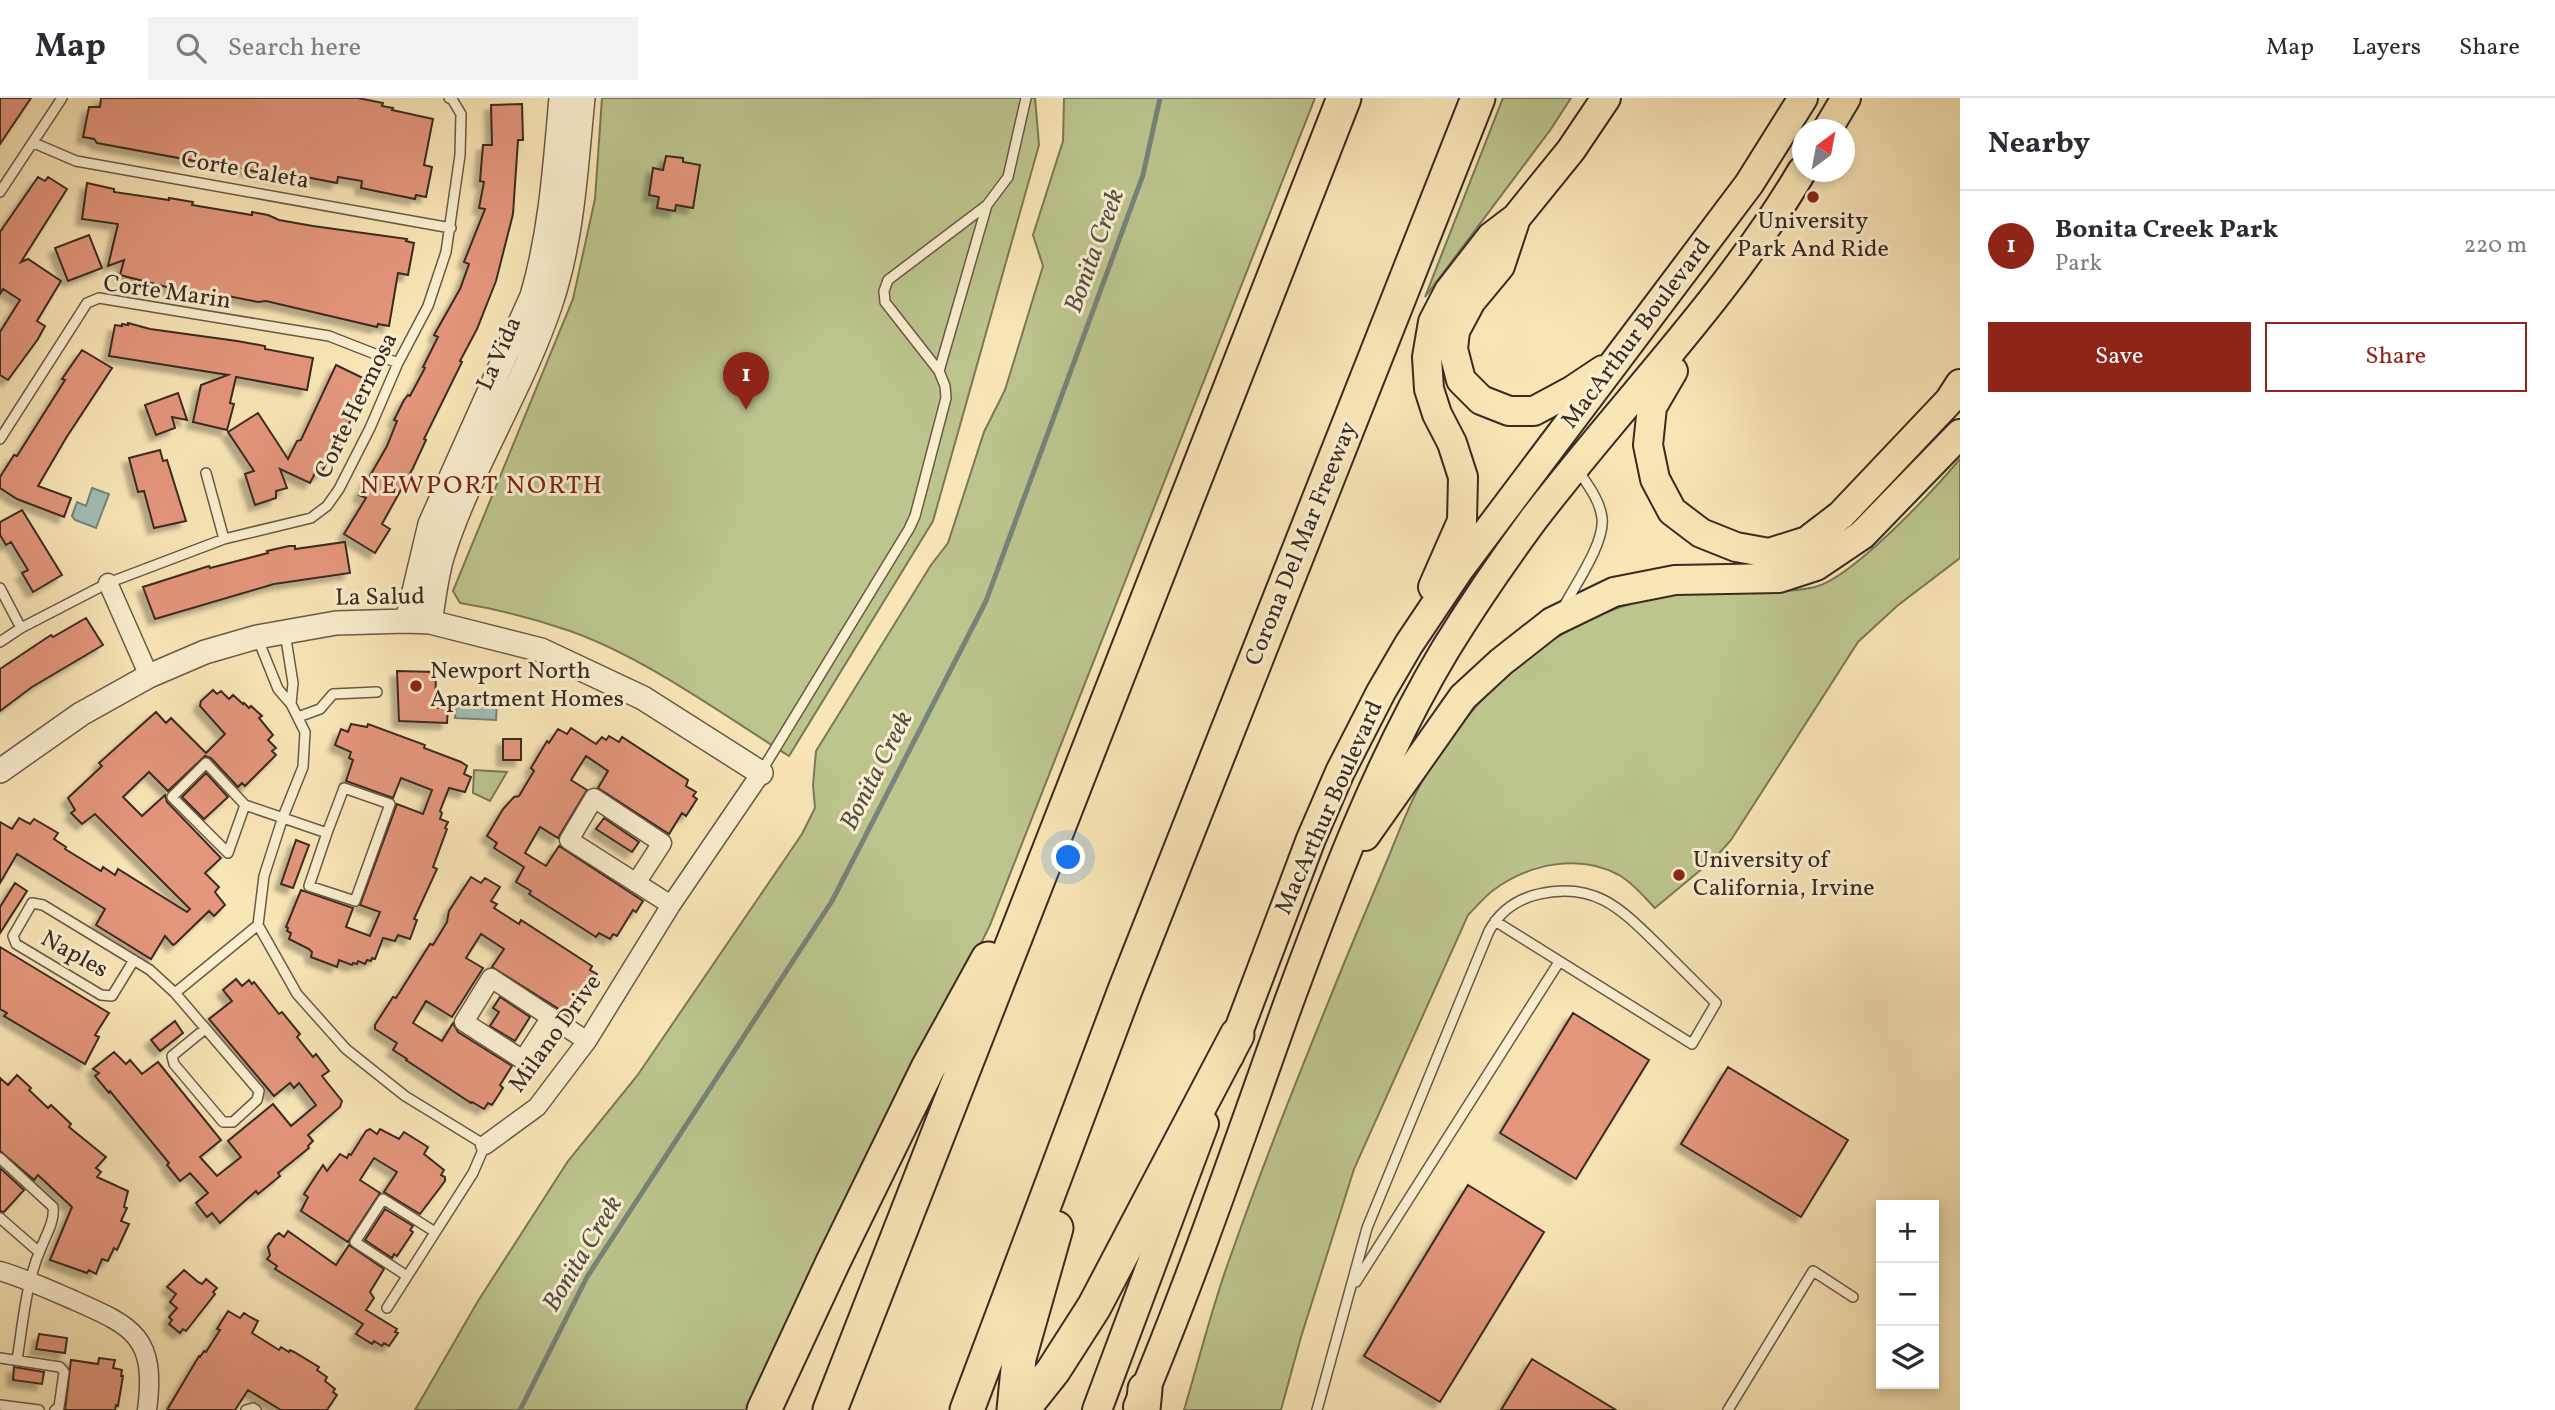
<!DOCTYPE html>
<html lang="en">
<head>
<meta charset="utf-8">
<style>
  body { margin:0; font-family:Vollkorn,serif; background:#f2f2f3; color:#2b2b33 }
  .controls { position:absolute; right:21px; bottom:21px; display:grid; overflow:hidden; border-radius:0px; box-shadow:0 4px 10px #0003 }
  .controls button { width:63px; height:63px; display:grid; place-items:center; padding:0; border:0; border-bottom:2px solid #e1e1e2; background:#fff; color:#2b2b33; font:35px sans-serif }
  .compass { position:absolute; left:1792px; top:21px; width:63px; height:63px; border-radius:50%; background:#fff; box-shadow:0 4px 10px #0003; rotate:32deg }
  .you { position:absolute; left:1069px; top:760px; width:24px; height:24px; margin:-18px; border:5px solid #fff; border-radius:50%; background:#1a73e8; box-shadow:0 0 0 10px #1a73e833 }
  .badge { display:grid; place-items:center; width:46px; height:46px; border-radius:50%; background:#8f2418; color:#fff; font-size:23px; font-weight:700 }
  .pin { position:absolute; translate:-50% -58px; filter:drop-shadow(0 2px 4px #0008) }
  .pin::after { content:''; position:absolute; top:37px; width:24px; height:21px; background:inherit; clip-path:polygon(0 0,100% 0,50% 100%) }
  .list { margin:0; padding:0; list-style:none }
  h2 { display:flex; justify-content:space-between; align-items:center; height:91px; margin:0; padding:0 28px; font-size:30px }
  h2 small { font-size:23px; font-weight:400; color:#7c7c81 }
  .list li { display:grid; grid-template-columns:46px 1fr auto; gap:21px; align-items:center; box-sizing:border-box; height:112px; padding:0 28px; border-top:2px solid #e1e1e2 }
  .list b { display:block; font-size:26px; white-space:nowrap }
  .list p { margin:0; font-size:23px; white-space:nowrap; color:#7c7c81 }
  .list em { font-size:23px; font-style:normal; color:#7c7c81 }
  .actions { display:flex; gap:14px; padding:21px 28px }
  .actions a { flex:1; padding:16px 0; border:2px solid #8f2418; border-radius:0px; text-align:center; font-size:24px; color:#8f2418 }
  .actions .main { background:#8f2418; color:#fff }
  .icon { flex:none; width:38px; height:38px; fill:none; stroke:currentColor; stroke-width:2; stroke-linecap:round; stroke-linejoin:round }
  .map { position:relative; flex:none; width:1960px; height:1312px; overflow:hidden }
  header { display:flex; align-items:center; gap:42px; box-sizing:border-box; height:98px; padding:0 35px; background:#fff; border-bottom:2px solid #e1e1e2 }
  header strong { font-size:33px }
  nav { display:flex; gap:38px; margin-inline-start:auto; font-size:24px }
  .search { width:490px; height:63px; background:#f2f2f3; display:flex; align-items:center; gap:18px; box-sizing:border-box; padding:0 24px; border-radius:0px; color:#7c7c81; font-size:26px }
  main { display:flex }
  aside { flex:1; background:#fff }
  .map>svg:first-child { display:block }
</style>
</head>
<body>
<header>
<strong>Map</strong>
<div class="search"><svg class="icon" aria-label="search" viewBox="0 0 24 24"><circle cx="10" cy="10" r="6"/><path d="M15 15l6 6"/></svg>Search here</div>
<nav><a>Map</a><a>Layers</a><a>Share</a></nav>
</header>
<main>
<div class="map">
<svg width="1960" height="1312" viewBox="0 0 1960 1312">
  <defs>
    <filter id="shadow"><feDropShadow dx="-6" dy="6" stdDeviation="2" flood-color="#0004"/></filter>
  </defs>
  <rect width="100%" height="100%" fill="#f9e6b7"/>
  <filter id="stains"><feTurbulence type="fractalNoise" baseFrequency=".00286" numOctaves="4"/><feColorMatrix values="0 0 0 0 .2 0 0 0 0 .09 0 0 0 0 .02 0 0 0 .5 -.17"/></filter>
  <radialGradient id="worn" r=".72"><stop offset=".6" stop-color="#630" stop-opacity="0"/><stop offset="1" stop-color="#630" stop-opacity=".3"/></radialGradient>
  <path fill="#bdc58e" stroke="#7c7858" stroke-width="2" d="M602,0H1035L1039,47L933,423L789,658C722,616 644,559 570,533C535,521 497,511 460,505L453,493L573,201L595,101Z
    M1064,0H1315L990,827L751,1312H415L478,1203L568,1063L637,978L802,736L815,710L813,687L816,653L931,467L948,445L984,334L1005,292L1043,168L1033,137L1063,43Z
    M1503,0H1571L1551,31L1425,199Z
    M1960,361V460L1897,508L1858,544L1731,742L1715,760L1655,810C1644,799 1633,785 1619,777C1580,756 1531,765 1495,791C1485,798 1477,808 1468,817L1354,1071L1301,1239L1281,1312H1184C1198,1265 1210,1217 1226,1171C1263,1065 1305,961 1347,858C1362,823 1376,788 1391,753C1401,728 1411,702 1424,680C1462,616 1518,556 1586,523C1630,502 1673,493 1722,493C1754,493 1784,496 1815,489C1852,480 1934,392 1960,361Z
    M474,672L507,674L490,703L473,695Z"/>
  <path fill="#a0beb7" stroke="#77837b" stroke-width="2" d="M92,390L109,396L96,430L75,422L72,418L77,404L86,408Z
    M456,601L497,603L496,622L455,620Z"/>
  <g fill="none" stroke-linecap="round" stroke-linejoin="round">
    <path stroke="#77837b" stroke-width="5" d="M520,1312L587,1179L832,803L986,503L1143,77L1160,0"/>
  </g>
  <path fill="#e4967b" stroke="#3a2a22" stroke-width="2" filter="url(#shadow)" d="M0,0H31L0,46Z
    M101,0H358L383,5L382,8L393,10L392,12L433,21L424,67L432,69L426,99L416,97L415,101L361,90L362,83L338,79L337,85L285,75V78L279,79L205,62L196,60L195,63L97,45L94,41L83,39L89,9H100Z
    M522,6L523,42H518L513,116L496,183L477,231L460,263L462,264L424,341L426,342L413,370L382,426L390,431L375,455L344,436L366,400L359,397L387,348L397,323L394,322L404,302L408,297L410,298L425,270L423,269L438,239L434,237L460,191L469,166L464,164L485,111L479,110L484,84L480,83L483,47H492L491,7Z
    M666,58L683,60V64L700,67L693,110L676,107L675,113L657,110L659,99L649,97L653,70L663,72Z
    M38,79L45,83L48,79L67,91L21,164L28,161L61,183L37,223L45,228L38,241L8,282L0,277V234L20,202L3,191L0,196V134Z
    M87,85L114,91V94L169,102V100L193,104L192,107L252,117V114L268,117L279,122L313,128L407,141L406,143L414,145L408,177L398,175L389,228L378,226L377,229L266,203L258,204L218,196L212,199L190,195L120,177L124,162L108,168L118,126L82,121Z
    M89,137L102,170L68,183L55,150Z
    M128,225L150,231L237,243L265,248V251L313,260L307,292L236,279L230,305L234,306L227,332L193,324L201,287L228,277L109,258L115,227L122,228V226L128,227Z
    M82,252L112,270L66,340L38,388L71,400L64,419L17,401L0,390V379L14,357L17,358L65,282L62,281Z
    M336,267L365,281L360,290L364,292L337,353L333,351L321,376L315,375L310,385L280,371L287,390L276,393V400L255,407L245,376L254,373L228,334L258,315L288,361L297,343L301,342Z
    M178,295L187,322L172,319L175,330L156,337L145,307Z
    M160,352L163,363L167,362L186,423L154,430L144,393L138,394L129,360Z
    M22,412L62,477L33,494L22,475L28,472L11,444L6,447L0,437V424Z
    M345,444L350,475L274,486L155,521L143,489L209,468L210,470L268,455L267,453L289,448H295V451Z
    M86,520L103,547L32,589L0,613V571L51,537L53,539Z
    M397,573L436,574L435,610H448L447,625L399,623Z
    M213,592L217,596L221,593L229,601L233,597L243,606L244,605L249,610L251,608L262,618L259,620L273,637L268,642L276,650L272,653L276,657L245,688L242,685L238,689L211,660L205,658L168,693L149,674L123,699L142,718L165,697L167,704L221,760L205,775L219,789L215,794L225,807L214,818L209,813L175,846L173,847L165,838L151,861L96,827L105,811L17,756L0,785V724L12,731L19,720L30,726L34,721L58,735L54,741L66,749L65,751L101,773L103,769L115,777L118,771L187,814L190,811L95,716L82,726L71,715L75,712L68,700L102,668L99,665L156,614L166,625L171,620L206,655L225,636L200,608L201,603Z
    M351,626L367,629L368,626L425,647L424,650L461,664L467,668L464,676L471,679L465,694L449,690L440,713L442,715L440,721L448,724L445,730L447,731L433,769L437,771L414,821L417,822L410,841L398,837L395,843L383,840L375,861L372,860L371,863L367,862L365,866L358,863L357,866L353,865L352,867L339,862L337,869L311,859L312,854L309,851L289,841L291,835L287,833L288,830L286,829L301,792L353,810L346,829L370,838L380,814L360,807L397,706L423,716L432,692L401,680L393,700L346,683L353,662L349,660L351,654L335,647L341,631L348,634Z
    M571,630L596,646L602,639L606,642L609,638L619,644L622,639L688,682L686,688L696,694L693,698L697,701L686,718L682,715L669,736L598,690L608,673L586,658L571,682L587,692L558,740L540,729L525,755L546,768L559,748L643,803L636,814L633,812L617,838L613,836L610,841L599,835L596,839L529,796L531,793L516,784L524,769L494,750L497,745L487,738L503,711L514,699L519,698L534,673L531,670L547,643L549,645L558,631L567,636Z
    M503,641H521V662H503Z
    M206,675L228,699L204,721L182,699Z
    M604,720L639,744L632,754L596,731Z
    M296,742L309,747L293,790L281,786Z
    M471,779L481,785L485,780L500,789L491,803L497,806L494,810L519,826L521,822L592,868L590,872L597,876L594,881L598,883L587,901L583,899L570,918L492,869L504,851L481,836L466,860L483,870L452,919L426,903L413,925L442,943L453,925L458,934L512,968L500,987L503,990L492,1007L488,1005L484,1011L472,1004L471,1005L406,962L407,961L393,952L397,945L375,931V927L393,899L396,900L430,846L433,847L447,824L449,813Z
    M15,785L27,793L0,835V809Z
    M0,849L109,915L95,937L99,939L85,966L4,918L7,915L0,911Z
    M236,881L242,888L249,882L252,886L254,884L279,916L282,914L300,936L297,939L313,959L316,956L329,973L322,978L342,1003L340,1009L308,1037L313,1043L308,1048L309,1050L278,1075L280,1078L258,1096L256,1093L220,1125L212,1115L207,1119L196,1105L208,1095L190,1075L180,1083L167,1067L169,1065L110,993L109,995L95,978L99,975L93,971L114,954L126,966L130,962L142,976L158,964L221,1042L200,1059L217,1078L241,1059L228,1043L273,1006L291,1028L316,1007L299,985L294,990L290,985L274,998L209,921L232,903L223,892Z
    M500,899L530,919L515,943L490,928L499,914L493,910Z
    M1573,915L1649,962L1576,1081L1500,1035Z
    M175,923L183,935L160,953L151,942Z
    M1728,969L1848,1042L1801,1119L1681,1046Z
    M17,977L31,990L29,992L48,1010L51,1007L71,1026L69,1029L106,1059L96,1070L101,1074L97,1079L128,1093L124,1109L127,1110L121,1123L129,1126L117,1152L114,1150L108,1163L102,1161L96,1176L89,1172L87,1175L50,1162L72,1109L38,1077L34,1082L0,1053V980L8,987Z
    M370,1031L377,1036L380,1031L399,1041L404,1034L428,1049L424,1056L444,1072L441,1077L445,1079V1083L420,1116L384,1094L397,1074L374,1060L360,1082L380,1095L348,1144L301,1113L308,1099L304,1096L323,1067L327,1073L340,1056L347,1060L349,1056L351,1057L366,1033Z
    M0,1070L24,1092L4,1114L0,1113Z
    M1468,1087L1544,1134L1440,1304L1364,1258Z
    M385,1111L413,1128L410,1132L413,1134L397,1158L394,1156L392,1160L365,1142Z
    M288,1133L336,1167L349,1147L384,1171L370,1194L374,1200L366,1212L397,1231L395,1234L398,1235L389,1248L384,1245L382,1248L374,1243L372,1246L356,1236L363,1226L275,1171L277,1168L267,1161L270,1157L268,1149L275,1138L279,1135L284,1139Z
    M184,1172L198,1184L202,1186L206,1181L217,1190L213,1194L215,1196L186,1233L183,1231L180,1235L169,1226L172,1222L169,1219L177,1210L170,1204L176,1196L167,1189Z
    M228,1213L240,1220L244,1215L250,1219L258,1223L252,1235L279,1252L281,1249L289,1254L290,1252L294,1254L319,1269L317,1272L327,1279L325,1283L335,1291L333,1294L337,1297L327,1312H281L248,1292L235,1312H167L199,1258L200,1259L204,1253L206,1254L220,1232L217,1231Z
    M39,1236L67,1240L65,1255L36,1251Z
    M99,1260L115,1262L113,1270L122,1272L121,1278H123L118,1308L116,1307L115,1312H65L71,1262L98,1266Z
    M1532,1261L1616,1312H1501Z
    M14,1269L44,1274L42,1286L13,1282Z"/>
  <g fill="none" stroke-linecap="round" stroke-linejoin="round">
    <g stroke="#6a5947" stroke-width="12">
      <path id="service" d="M34,45L76,63L451,130
        M0,94L62,0
        M987,107L1008,79L1026,0
        M0,341L87,205L99,200L329,238L398,265
        M206,375L224,441
        M0,490L21,530
        M1563,510C1575,487 1605,445 1602,420C1600,402 1587,386 1577,371
        M285,535L293,585L291,606
        M257,539L278,591L291,606L305,634L303,669L283,719L264,778L258,827L297,896L346,951L405,998L485,1047L473,1075L387,1210
        M0,544L21,530L108,485L224,441L311,420L327,408L339,391L370,330L398,265L428,208L446,154L460,57L461,16L452,1L449,0
        M298,619L320,611L333,596L377,594
        M761,674L909,431L915,418L946,300L945,288L939,273L987,107L888,182L884,193L885,204L939,273
        M245,707L228,755L172,699L206,665L245,707L327,735L309,788L355,803L390,706L344,690L327,735
        M134,862L112,898L101,897L16,846L13,838L32,805L43,807L150,872L175,895L259,993L257,1002L233,1024H223L174,966L172,958L205,931
        M175,895L258,827
        M0,1060L53,1109C55,1123 46,1137 41,1150C26,1184 23,1225 17,1262
        M0,1120L39,1154
        M407,1178L355,1144L383,1101L435,1134
        M1356,1184L1559,864
        M0,1260L60,1269L64,1274L59,1309L55,1312
        M0,1307L39,1312
        M246,1312L253,1310L256,1312
        M1317,1312L1367,1130L1489,833C1500,813 1517,801 1539,796C1596,783 1622,812 1659,848C1678,867 1697,886 1716,905L1692,946L1495,823
        M1728,1312L1813,1173L1853,1199"/>
    </g>
    <g stroke="#6a5947" stroke-width="21">
      <path id="minor" d="M108,485L149,578
        M636,785L662,745L594,700L569,742L671,807
        M551,919L523,962L464,924L491,880L587,943
        M485,1047L537,1009L587,943L671,807L761,675
        M0,1173C24,1180 48,1191 71,1201C132,1228 157,1237 147,1312"/>
    </g>
    <g stroke="#6a5947" stroke-width="26">
      <path id="tertiary" d="M407,523L430,426L532,198C551,133 555,67 561,0
        M430,524C434,502 436,478 443,456C471,369 522,292 551,205C573,139 576,69 583,0
        M0,673L81,616L149,578L205,554L257,539L336,525L407,523L430,524L541,552L643,600L761,675"/>
    </g>
    <g stroke="#3a2a22" stroke-width="32">
      <path id="primary" d="M1827,32L1846,0
        M1516,120L1500,168L1471,203L1455,233L1453,251L1461,282L1481,302L1509,313H1534L1573,292L1603,272
        M1673,273L1652,309L1648,347L1655,381L1672,413L1701,435L1736,449L1769,455L1807,443L1841,417L1949,303L1960,286
        M1433,489L1462,423L1463,379L1452,345L1437,316L1429,291L1427,259L1433,224L1449,193L1491,139L1516,120L1571,52L1606,0
        M1365,738L1463,599L1501,564L1552,524L1614,494L1675,482L1779,480L1816,468L1862,437L1960,336
        M1229,958L1311,741L1340,674L1381,594L1409,546L1460,470L1749,86L1803,0
        M1138,1309C1193,1178 1239,1043 1287,909C1332,787 1378,664 1445,552C1472,508 1502,464 1533,422C1622,305 1727,200 1802,73
        M1097,1312L1204,1026"/>
    </g>
    <g stroke="#3a2a22" stroke-width="37">
      <path id="motorway" d="M764,1312L833,1164L928,970L988,861
        M830,1312L1344,0
        M967,1312L1125,892L1478,0
        M1014,1312L1019,1260L1056,1130
        M1022,1312L1053,1273L1094,1209L1237,937
        M1143,1312L1145,1291"/>
    </g>
    <use href="#service" stroke="#fbefd0" stroke-width="9"/>
    <use href="#minor" stroke="#fbefd0" stroke-width="18"/>
    <use href="#tertiary" stroke="#fbefd0" stroke-width="23"/>
    <use href="#primary" stroke="#f9e6b7" stroke-width="28"/>
    <use href="#motorway" stroke="#f9e6b7" stroke-width="33"/>
  </g>
  <g fill="#8f2418" stroke="#fbefd0" stroke-width="2.5">
    <circle cx="1813" cy="99" r="7"/>
    <circle cx="416" cy="588" r="7"/>
    <circle cx="1679" cy="777" r="7"/>
  </g>
  <g text-anchor="middle" dominant-baseline="central" stroke-width="6" stroke-linejoin="round" paint-order="stroke">
    <g font-size="24" fill="#3a2a22" stroke="#fbefd0">
      <text transform="translate(245 73) rotate(10)">Corte Caleta</text>
      <text transform="translate(167 195) rotate(8)">Corte Marin</text>
      <text transform="translate(1637 236) rotate(-53)">MacArthur Boulevard</text>
      <text transform="translate(500 256) rotate(-66)">La Vida</text>
      <text transform="translate(357 308) rotate(-64)">Corte Hermosa</text>
      <text transform="translate(1302 446) rotate(-68)">Corona Del Mar Freeway</text>
      <text transform="translate(380 500) rotate(-1)">La Salud</text>
      <text transform="translate(1330 710) rotate(-66)">MacArthur Boulevard</text>
      <text transform="translate(74 857) rotate(29)">Naples</text>
      <text transform="translate(556 936) rotate(-54)">Milano Drive</text>
    </g>
    <g font-size="24" fill="#3a2a22" stroke="#fbefd0" text-anchor="start">
      <text x="1813" y="124" text-anchor="middle">University<tspan x="1813" dy="28">Park And Ride</tspan></text>
      <text x="430" y="574">Newport North<tspan x="430" dy="28">Apartment Homes</tspan></text>
      <text x="1693" y="763">University of<tspan x="1693" dy="28">California, Irvine</tspan></text>
    </g>
    <g font-size="26" font-style="italic" fill="#544f47" stroke="#fbefd0">
      <text transform="translate(1095 153) rotate(-70)">Bonita Creek</text>
      <text transform="translate(877 673) rotate(-63)">Bonita Creek</text>
      <text transform="translate(583 1156) rotate(-59)">Bonita Creek</text>
    </g>
    <g font-size="26" letter-spacing="2" fill="#7a1f14" stroke="#fbefd0">
      <text x="482" y="388">NEWPORT NORTH</text>
    </g>
  </g>
  <rect width="100%" height="100%" filter="url(#stains)"/>
  <rect width="100%" height="100%" fill="url(#worn)"/>
</svg>
<div class="controls">
<button>+</button>
<button>−</button>
<button><svg class="icon" aria-label="layers" viewBox="0 0 24 24"><path d="M12 4l9 5-9 5-9-5zM3 14l9 5 9-5"/></svg></button>
</div>
<svg class="compass" viewBox="-18 -18 36 36"><path d="M0-13l5 13h-10z" fill="#e53935"/><path d="M0 13l5-13h-10z" fill="#7c7c81"/></svg>
<div class="you"></div>
<div class="pin badge" style="left:746px;top:312px">1</div>
</div>
<aside>
<h2>Nearby<small></small></h2>
<ul class="list">
<li><span class="badge">1</span><div><b>Bonita Creek Park</b><p>Park</p></div><em>220 m</em></li>
</ul>
<div class="actions"><a class="main">Save</a><a>Share</a></div>
</aside>
</main>
</body>
</html>
